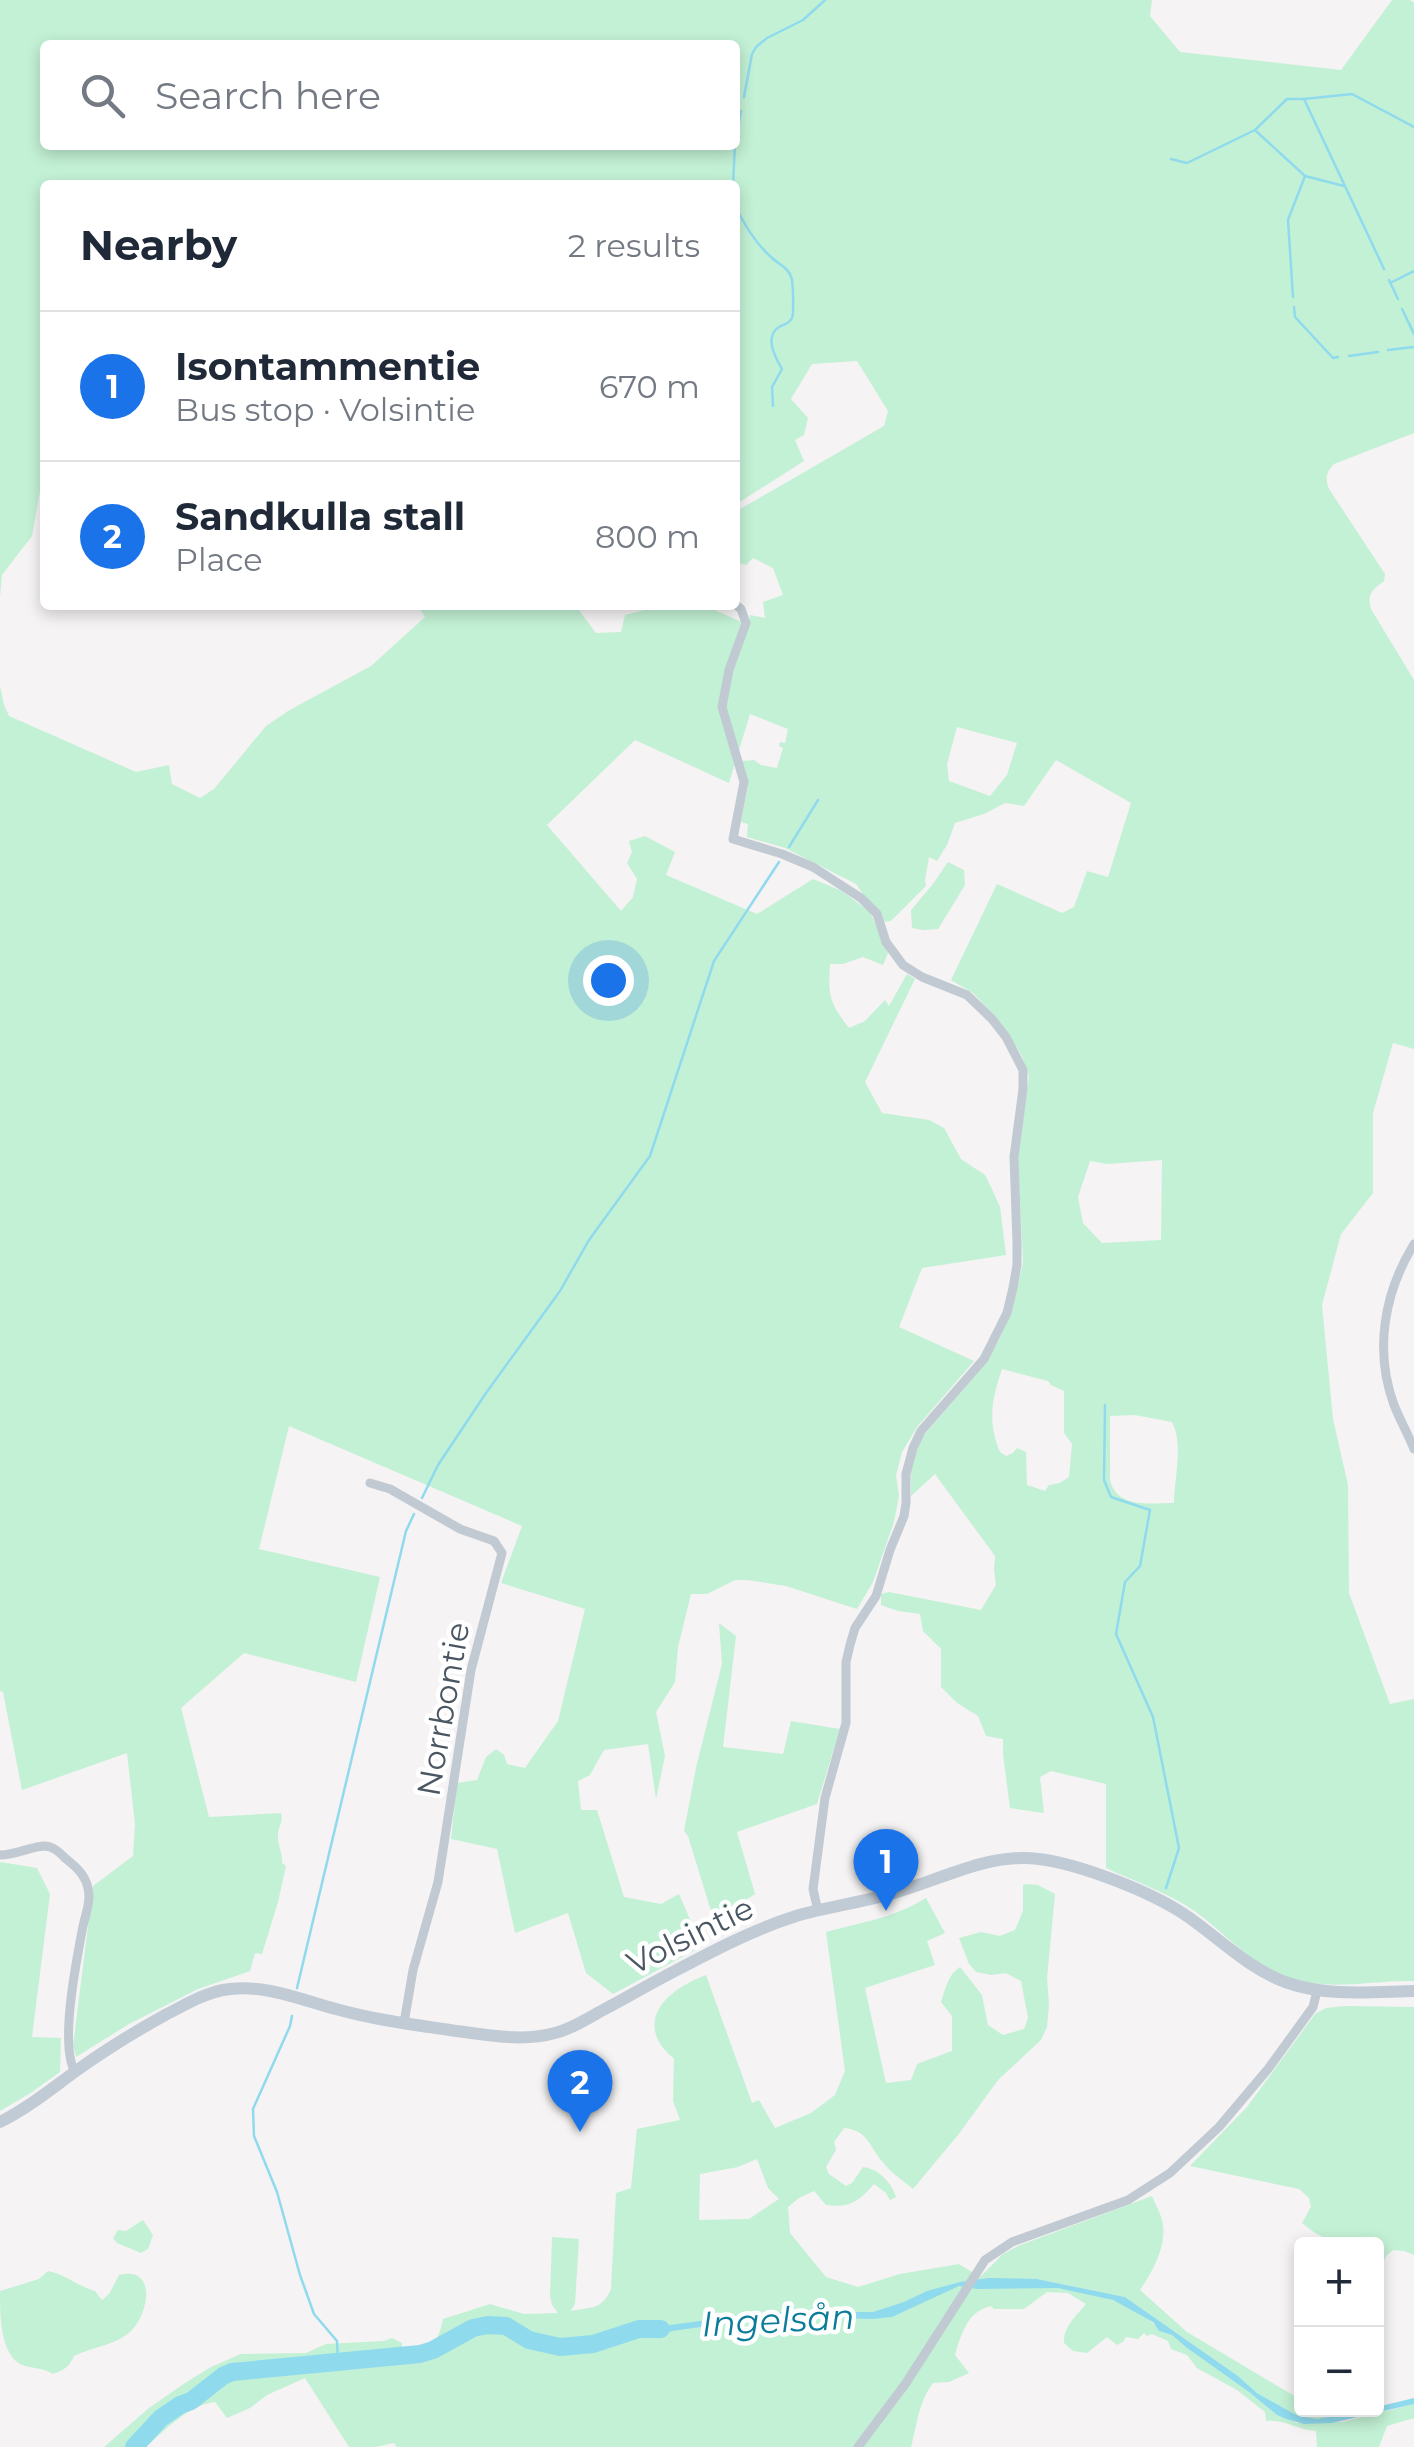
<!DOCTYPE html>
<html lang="en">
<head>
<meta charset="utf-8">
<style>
  body { margin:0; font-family:Montserrat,sans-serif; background:#f6f6f7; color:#1f2937 }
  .controls { position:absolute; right:30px; bottom:30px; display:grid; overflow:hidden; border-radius:10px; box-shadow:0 5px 15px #0003 }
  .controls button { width:90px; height:90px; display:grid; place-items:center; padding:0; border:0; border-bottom:2px solid #e0e1e3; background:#fff; color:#1f2937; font:50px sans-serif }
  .you { position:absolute; left:608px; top:980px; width:35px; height:35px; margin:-25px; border:8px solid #fff; border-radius:50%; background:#1a73e8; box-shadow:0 0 0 15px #1a73e833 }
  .badge { display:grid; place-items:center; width:65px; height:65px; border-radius:50%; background:#1a73e8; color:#fff; font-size:32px; font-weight:700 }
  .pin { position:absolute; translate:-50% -82px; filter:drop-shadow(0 2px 5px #0008) }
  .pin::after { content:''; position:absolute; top:52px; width:35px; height:30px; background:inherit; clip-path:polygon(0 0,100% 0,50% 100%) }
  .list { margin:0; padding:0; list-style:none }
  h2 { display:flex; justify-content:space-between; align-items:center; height:130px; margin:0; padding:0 40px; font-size:42px }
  h2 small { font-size:32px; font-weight:400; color:#747a83 }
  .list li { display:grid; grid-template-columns:65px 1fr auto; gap:30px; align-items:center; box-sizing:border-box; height:150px; padding:0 40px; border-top:2px solid #e0e1e3 }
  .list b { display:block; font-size:38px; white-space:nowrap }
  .list p { margin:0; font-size:32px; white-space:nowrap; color:#747a83 }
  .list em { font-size:32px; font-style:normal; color:#747a83 }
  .icon { flex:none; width:55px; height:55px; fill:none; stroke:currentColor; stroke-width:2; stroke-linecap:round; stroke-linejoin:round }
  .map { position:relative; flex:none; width:1414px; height:2447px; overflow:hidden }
  .search { position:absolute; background:#fff; box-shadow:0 5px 15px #0003; left:40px; top:40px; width:700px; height:110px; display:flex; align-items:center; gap:25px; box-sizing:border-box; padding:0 35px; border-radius:10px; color:#747a83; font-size:38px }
  .panel { position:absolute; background:#fff; box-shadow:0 5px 15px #0003; left:40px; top:180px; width:700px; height:430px; border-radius:10px }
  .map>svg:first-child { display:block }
</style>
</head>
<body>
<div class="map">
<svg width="1414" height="2447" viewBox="0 0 1414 2447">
  <rect width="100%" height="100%" fill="#f5f3f3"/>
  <path fill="#c3f1d5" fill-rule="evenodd" d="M0,0H1152L1150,16L1180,52L1341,70L1392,0H1410L1414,3V433L1334,464C1326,472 1325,478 1329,489L1385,574L1384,581C1372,590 1367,594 1371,609L1414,680V1049L1393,1043L1373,1113V1193L1341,1234L1322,1305L1333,1419L1348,1485L1349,1593L1390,1704L1414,1699V1981C1373,1980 1332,1991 1291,1979C1252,1967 1228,1935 1196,1912C1169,1893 1136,1882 1106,1868V1784L1051,1771L1040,1777L1044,1813L1010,1808L1003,1754V1739L986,1736L978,1716L957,1703L941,1687V1649L923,1631L920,1614L898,1611L881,1605V1594L889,1592L981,1610L996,1585L994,1570L995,1556L935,1474L911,1496V1464L923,1436L983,1367L1000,1338L1011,1313L1023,1263L1018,1157L1029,1077L1022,1056L1001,1023L973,993L951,980L997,884L1062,913L1074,907L1087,871L1108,877L1131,803L1056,760L1024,806L1005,803L984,814L955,823L947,845L937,861L929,857L925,880L926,886L891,921L883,922L856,884L785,848L747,837L748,824L741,822L748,786L742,761L754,760L761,765L777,768L783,748L779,746L780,742L785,743L788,729L750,714L729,783L635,740L547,825L621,911L633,897L637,879L627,863L632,852L629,841L645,836L675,852L666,875L757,914L813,879L842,891L870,912L888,953L883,965L863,957L843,964H830C828,996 829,1002 849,1028L865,1021L885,1000L889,1006L907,974L915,979L865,1082L882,1113L929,1120L944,1128L961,1159L985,1175L991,1187L1000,1207L1006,1255L922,1268L899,1327L974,1361L917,1427L902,1452L896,1475L899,1496L894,1522L873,1582L857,1609L786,1586L747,1580H735L707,1594H691L678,1647L675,1682L656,1712L665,1756L656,1799L648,1744L604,1750L590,1775L578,1781L581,1810H597L624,1897L661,1904L679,1894L691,1922L697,1949L613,1994L586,1973L568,1913L515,1933L497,1849L451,1839L457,1783L477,1780L486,1757L496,1749L504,1755L507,1764L525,1768L558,1721L585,1609L501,1583L522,1526L289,1426L259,1549L380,1577L356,1682L244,1653L181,1708L209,1817L281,1813C283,1823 279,1825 278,1834C277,1844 283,1853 282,1863L286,1866L278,1902L262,1954L255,1953L250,1971L198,1989L129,2024L76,2057L73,2046L93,1886L133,1856L135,1824L127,1753L22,1790L3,1692L0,1691V686L4,705L9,716L136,772L169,765L172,784L200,798L214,789L266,726L288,711L371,666L425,617L418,605H578V609L596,633L621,632L625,615L660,606L703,605L749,625L750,615L765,618L763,602L783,595L773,568L753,558L746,565L735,562V512L884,426L888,411L857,361L812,364L791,399L808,418L804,435L795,440L804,461L735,505V185H45V463L32,536L2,575L0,597ZM45,45H735V145H45ZM957,727L1017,743L1007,775L990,796L949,781L947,764ZM1162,1160L1161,1240L1102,1243L1083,1223L1078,1197L1090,1161L1107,1164ZM1002,1369L1048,1381L1051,1385L1064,1391V1433L1072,1444L1069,1477L1060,1483L1049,1485L1045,1491L1027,1485L1026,1452L1017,1448L1013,1453L1006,1456L1000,1452C987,1421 992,1399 1002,1369ZM1135,1415L1172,1422C1184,1445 1174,1478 1174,1503C1150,1503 1117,1509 1110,1480V1416Z
    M948,862L964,870L965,885L938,929L923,930L912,928L911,910L933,884Z
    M719,1623L736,1636L723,1747L783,1754L791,1721L840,1729L817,1804L737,1832L755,1894L736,1906L711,1911L688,1836L684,1831L696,1768L722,1664Z
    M0,1862L37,1868L50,1894L32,2037L61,2038L60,2072L29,2094L0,2111Z
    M1026,1884L1038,1885L1055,1894L1047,1978L1049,2004L1047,2027L1041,2040L998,2080L958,2135L913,2189C902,2180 889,2171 881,2160C869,2145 867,2130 844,2128L834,2142L836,2150L826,2167L829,2174L846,2186L852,2183L863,2167C879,2169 891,2182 896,2197L890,2200L886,2193L874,2184C858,2202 850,2208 826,2205L814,2191L799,2198L788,2207L790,2233L826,2277L858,2287L900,2274L959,2264L980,2277L1003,2254L1018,2246L1152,2196C1155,2204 1160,2212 1162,2220C1168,2244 1153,2271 1140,2290L1187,2332L1301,2400L1302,2410H1365L1317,2419L1298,2416L1257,2393L1238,2376L1125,2297L1037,2279L975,2281L977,2289C1003,2287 1032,2285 1058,2288C1088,2291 1143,2304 1159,2331L1172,2335L1187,2348L1249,2392L1277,2415L1297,2423L1343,2422L1414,2404V2418L1387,2426L1379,2447H1317L1316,2431C1298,2430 1284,2419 1266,2421L1265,2412L1237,2390L1197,2368L1187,2355L1171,2349L1168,2341L1152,2334L1147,2336L1144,2333L1138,2339L1126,2337L1123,2342L1117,2345L1107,2337L1087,2353L1073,2351L1064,2343C1063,2327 1077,2315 1086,2304L1068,2293L1047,2292L1024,2309H994L991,2306C967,2311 961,2335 955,2355L969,2373L949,2382L933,2383C919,2401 917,2425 911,2447H397L394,2443L375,2447H349L305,2378L267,2395L250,2408L227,2418L215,2402C189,2405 165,2430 146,2447H104L149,2408L185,2383L211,2367L241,2354L306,2353L326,2344L384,2341L392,2338L402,2343V2349C430,2357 438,2343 443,2319L490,2304L524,2314L558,2313L552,2305L550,2296L552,2237L579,2239L575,2304L571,2311C591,2307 602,2310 611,2289L616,2193L631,2188L637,2129L680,2120L673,2101L674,2059C669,2054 661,2047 658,2040C643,2007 680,1985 706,1975L752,2103L759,2100L775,2128L811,2113L835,2095L845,2071L826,1932C863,1922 893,1918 926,1898L945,1933L927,1941L935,1965L865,1988L886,2083L911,2080L917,2064L952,2051V2016L941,2002C945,1990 948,1974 960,1967L982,1995L988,2025L1003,2035L1024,2029L1028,2018L1021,1981L1006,1973L992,1975L976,1972L969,1964L959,1938L981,1932L1000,1936L1015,1930L1023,1911V1885ZM757,2159L768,2188L779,2199L749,2219L699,2220L700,2174L738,2167Z
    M1345,2006L1414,2007V2255L1404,2251L1393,2250L1386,2256L1382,2265L1377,2266L1376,2244C1344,2244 1328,2245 1302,2223L1311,2207L1309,2198L1299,2189L1190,2166L1247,2107L1315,2014L1326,2008Z
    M143,2220L153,2235L148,2249L141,2253L117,2243L113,2238L118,2230L126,2231Z
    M48,2271C65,2274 77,2286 95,2291L102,2300L109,2294L119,2275C157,2266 149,2312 132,2330C119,2344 93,2347 74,2356C69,2367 64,2370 53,2374C42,2367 33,2369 22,2365C0,2355 0,2315 0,2291L39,2279Z"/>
  <path fill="#90daee" d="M989,2278L1037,2279L1125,2297L1238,2376L1257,2393L1298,2416L1317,2419L1365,2410H1376L1377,2407L1414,2398V2404L1332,2423L1304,2424L1286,2419L1277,2415L1249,2392L1187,2348L1172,2335L1159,2331L1153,2322L1113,2300L1058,2288L977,2289L959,2286L892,2317L872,2319L810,2317L766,2318L672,2331L657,2335L639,2329L769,2312H873L904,2302L927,2291L960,2282Z"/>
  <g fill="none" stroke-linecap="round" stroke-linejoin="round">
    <path stroke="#90daee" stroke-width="2.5" d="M744,97L752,54L756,47L767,38L803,20L825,0
      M1256,131L1305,176L1344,186
      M1171,159L1187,163L1255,130L1287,99H1303
      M733,185L735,143L741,111
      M735,206C744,224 756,244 771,257C779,265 790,268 792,280C793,286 794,314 792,318C788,325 786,323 779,327C764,337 775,357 782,369L772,387L773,406
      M1384,269L1304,99L1352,94L1414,127
      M1389,280L1398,299
      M1390,283L1414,271
      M1293,297L1288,220L1305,176
      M1294,307L1295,317L1333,358L1338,357
      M1402,309L1414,334
      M1388,350L1414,347
      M1349,356L1378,352
      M789,847L818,800
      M1105,1405L1104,1480L1111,1497L1150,1510L1140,1566L1125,1582L1116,1634L1153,1717L1179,1848L1166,1888
      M422,1498L438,1465L486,1393L560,1291L589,1240L650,1156L714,961L779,862
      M297,1988L406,1531L414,1514
      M292,2016L290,2026L253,2109L254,2136L277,2192L300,2275L314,2314L337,2341L338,2362"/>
    <path stroke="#90daee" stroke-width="18" d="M134,2447L161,2418L180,2405L191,2401L223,2376L232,2372L420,2354L433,2350L473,2328L488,2325L506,2326L529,2340L560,2347L593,2344L639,2329H661"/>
    <path stroke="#c1cad2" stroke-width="9" d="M735,604L741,609L746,623L729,670L722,707L744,782L733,839L782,854L813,867L861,898L877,914L886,942L903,965L922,977L967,995L992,1019L1006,1037L1023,1070V1089L1014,1157L1017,1242V1265L1013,1288L1007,1313L984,1359L921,1431L913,1448L906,1474V1503L904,1516L890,1550L876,1596L855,1628L850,1645L846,1662V1723L825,1798L813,1889L818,1911
      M1414,1244C1384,1293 1374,1350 1394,1405C1400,1420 1408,1434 1414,1449
      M370,1483L390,1489L460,1529L494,1541L502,1553L471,1670L438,1882L413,1970L404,2023
      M0,1855C16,1855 32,1846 45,1846C54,1847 59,1852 65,1858C75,1866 85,1874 88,1888C91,1901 86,1913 83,1926C77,1958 59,2045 75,2072
      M858,2447L906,2383L985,2260L1012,2242L1128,2200L1170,2173L1219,2127L1268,2069L1313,2007L1317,1991"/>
    <path stroke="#c1cbd6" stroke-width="12" d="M0,2122C28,2108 51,2089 76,2071C105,2050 136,2031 167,2014C185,2005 203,1994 223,1990C262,1983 299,1999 336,2009C375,2020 416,2025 456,2031C489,2035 523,2042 555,2033C572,2029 588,2018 603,2010C626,1998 648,1985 671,1973C711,1952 752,1930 796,1916C830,1906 866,1902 900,1891C941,1879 982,1857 1026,1858C1069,1859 1147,1890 1184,1914C1218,1937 1246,1967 1285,1982C1327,1997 1371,1992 1414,1991"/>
  </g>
  <g text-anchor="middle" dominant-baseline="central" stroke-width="9" stroke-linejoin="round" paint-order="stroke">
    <g font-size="32" fill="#4a5661" stroke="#fff">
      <text transform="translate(443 1709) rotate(-80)">Norrbontie</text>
      <text transform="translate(690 1935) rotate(-26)">Volsintie</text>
    </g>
    <g font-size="35" font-style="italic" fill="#0c7c9b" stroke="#fff">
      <text transform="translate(778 2320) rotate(-3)">Ingelsån</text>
    </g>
  </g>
</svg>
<div class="controls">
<button>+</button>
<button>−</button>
</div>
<div class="you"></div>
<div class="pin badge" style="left:886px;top:1911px">1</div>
<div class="pin badge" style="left:580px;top:2132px">2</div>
<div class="search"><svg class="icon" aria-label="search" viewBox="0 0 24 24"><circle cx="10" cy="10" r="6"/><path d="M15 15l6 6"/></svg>Search here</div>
<section class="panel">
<h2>Nearby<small>2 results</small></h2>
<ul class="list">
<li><span class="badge">1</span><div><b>Isontammentie</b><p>Bus stop · Volsintie</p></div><em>670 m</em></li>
<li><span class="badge">2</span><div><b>Sandkulla stall</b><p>Place</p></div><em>800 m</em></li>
</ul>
</section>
</div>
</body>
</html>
